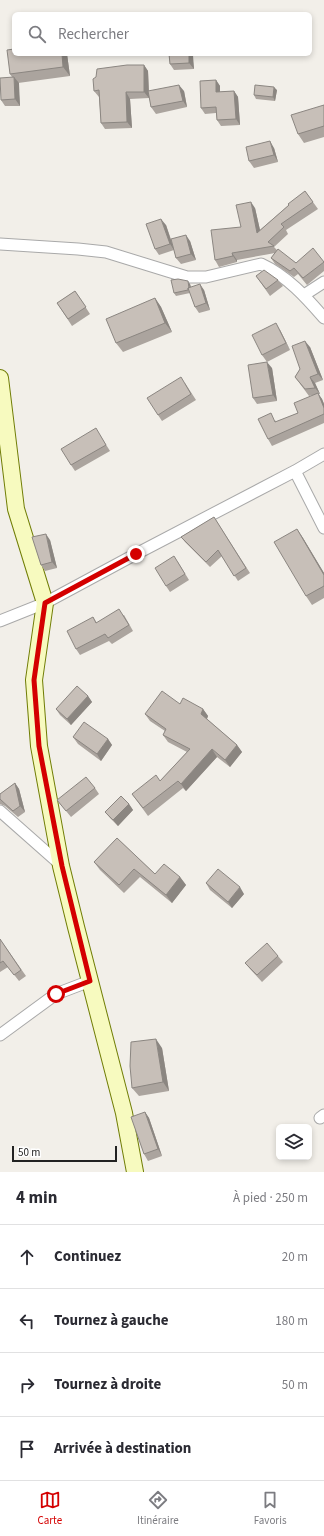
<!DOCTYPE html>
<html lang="fr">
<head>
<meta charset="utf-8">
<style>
  body { margin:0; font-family:"Source Sans 3",sans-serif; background:#f7f7f7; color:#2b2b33 }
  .controls { position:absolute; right:12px; bottom:12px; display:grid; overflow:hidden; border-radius:6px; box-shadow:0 2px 6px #0003 }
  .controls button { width:36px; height:36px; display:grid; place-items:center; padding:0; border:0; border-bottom:1px solid #e1e1e2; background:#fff; color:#2b2b33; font:20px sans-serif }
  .scale { position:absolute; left:12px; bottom:10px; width:105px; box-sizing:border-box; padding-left:4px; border:2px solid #222; border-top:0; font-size:11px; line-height:14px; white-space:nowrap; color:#222; -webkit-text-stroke:3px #fff; paint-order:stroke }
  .stop { position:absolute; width:12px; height:12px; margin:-9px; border:3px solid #d40000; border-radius:50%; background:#fff }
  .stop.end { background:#d40000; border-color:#fff; box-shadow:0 1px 4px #0008 }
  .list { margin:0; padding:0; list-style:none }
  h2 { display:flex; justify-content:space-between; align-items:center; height:52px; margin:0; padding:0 16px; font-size:17px }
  h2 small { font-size:13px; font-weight:400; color:#7c7c81 }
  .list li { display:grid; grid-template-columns:26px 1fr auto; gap:12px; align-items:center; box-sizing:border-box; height:64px; padding:0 16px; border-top:1px solid #e1e1e2 }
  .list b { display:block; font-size:15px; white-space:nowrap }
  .list em { font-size:13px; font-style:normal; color:#7c7c81 }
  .icon { flex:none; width:22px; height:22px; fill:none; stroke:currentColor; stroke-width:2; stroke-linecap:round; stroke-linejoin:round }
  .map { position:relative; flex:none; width:324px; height:1172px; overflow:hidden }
  .search { position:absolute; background:#fff; box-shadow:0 2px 6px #0003; left:12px; right:12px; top:12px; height:44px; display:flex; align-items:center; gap:10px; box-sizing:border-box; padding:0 14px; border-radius:6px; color:#7c7c81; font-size:15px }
  .sheet { height:308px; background:#fff }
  nav { display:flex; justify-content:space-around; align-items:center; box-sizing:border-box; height:56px; border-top:1px solid #e1e1e2; background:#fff; font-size:11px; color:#7c7c81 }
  nav a { display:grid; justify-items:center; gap:2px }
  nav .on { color:#d40000 }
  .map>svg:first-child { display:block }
</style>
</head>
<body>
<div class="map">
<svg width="324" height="1172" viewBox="0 0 324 1172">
  <rect width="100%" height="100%" fill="#f2efe9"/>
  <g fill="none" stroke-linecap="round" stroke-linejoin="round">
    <g stroke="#a9a9a9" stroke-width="13">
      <path id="minor" d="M0,244L78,249L106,252L187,277H206L261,264C287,276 306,297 324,318
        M304,295L324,282
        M295,471L324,528
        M0,621L45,603L136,554L295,471L324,454
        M0,811L61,865
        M0,1035L56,994L90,981
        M320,1118L324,1115"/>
    </g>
    <g stroke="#707d05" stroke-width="18">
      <path id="secondary" d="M0,378L16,509L45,603L34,680L39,746L61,866L76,927L124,1113L135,1172"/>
    </g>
    <use href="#minor" stroke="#fff" stroke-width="11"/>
    <use href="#secondary" stroke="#f7fabf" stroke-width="16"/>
  </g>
  <path fill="#aba49e" d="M14,54H67L70,76L18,83L20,106H5L1,100L12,77L10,74Z
    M169,54H192L194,69L174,70L170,64Z
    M229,54H237L230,56Z
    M144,65L148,71L149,91H184L187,107L156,114L151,107L149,94V98L130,99L132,128L105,129L101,123L99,97L94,91Z
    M216,80L220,86V92L234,91L238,97L240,125L221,126L217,120L216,113L205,114L201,108Z
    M277,90L275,101L256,99L254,95Z
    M324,105V137L304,143L298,134Z
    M274,148L278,162L254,168L249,161Z
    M305,191L318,209L286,230L288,234L274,247L277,250L296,263L324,261V271L307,285L298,274L294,277L275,264L271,258L275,253L237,260V262L219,267L215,260L241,227L255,208L260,230Z
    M166,225L173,245L190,241L196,260L181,264L176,258L174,250L159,255L155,249Z
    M256,276L278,280L283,286L270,296Z
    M190,284L191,287L204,290L210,310L199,313L195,307L190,293L176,296L174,293Z
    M75,291L90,314L72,326L57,303Z
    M155,298L161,307L172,332L123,352L116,343Z
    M280,330L290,350L267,362L262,355Z
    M310,347L323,380L315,383L320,394H318L322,399L324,404V423L272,446L268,439L275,420L276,422L298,413L313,395L309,396L295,377L300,369Z
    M272,368L277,401L257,404L253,398Z
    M185,383L196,400L162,421L158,415Z
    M100,435L110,451L75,471L71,465Z
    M214,517L250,573L238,581L222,556L210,567L185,542L181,537Z
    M297,529L303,538L324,573V598L312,605L306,596Z
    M50,540L57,568L45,571L41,565Z
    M178,562L189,580L170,592L166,586Z
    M124,615L133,631L112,644L109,641L80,655L76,649L93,617L97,623Z
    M88,696L92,702L71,725L60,715L56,709Z
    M180,704L203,709L208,716L207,719L237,745L242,752L230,767L217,757L186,791L183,788L148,816L132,794L160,781L187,752L168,742L163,735L165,731L150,721L145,714Z
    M73,737L108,739L112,745L101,761L78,744Z
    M15,783L19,789L25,812L18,817L5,806L0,804V794Z
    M95,788L99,794L71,817L57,800Z
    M129,804L133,810L118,826L110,818L105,812Z
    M117,838L155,874L180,877L186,885L172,903L140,877L124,893L100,870L94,862Z
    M206,883L244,894L232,908L210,890Z
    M0,939L26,976L19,981L8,967L0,972Z
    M278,956L283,962L262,982L250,969L245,963Z
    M162,1048L169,1091L139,1096L132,1088Z
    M145,1112L149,1118L162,1156L148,1161L144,1154Z"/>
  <path fill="#8b8681" d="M62,54H67L70,76L63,67Z
    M189,54H192L193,55L194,69L189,63Z
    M144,65L148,71L149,98L144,92Z
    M14,77L19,83L20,106L15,99Z
    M216,80L220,86V98L216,92Z
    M179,85L184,91L187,107L183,101Z
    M274,87L277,90L275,101L273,97Z
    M234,91L238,97L240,125L236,119Z
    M126,92L130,99L132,128L127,122Z
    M270,141L274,148L278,162L274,155Z
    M251,202L255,208L262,239L257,233Z
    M161,219L166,225L174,250L170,244Z
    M186,235L190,241L196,260L191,254Z
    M232,253L237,260V262L233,256Z
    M188,281L190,284L192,292L190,289Z
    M200,284L204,290L210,310L206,303Z
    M155,298L161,307L172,332L165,323Z
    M276,323L280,330L290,350L286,343Z
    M305,341L310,347L323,380L318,374Z
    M267,362L272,368L277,401L273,395Z
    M310,377L315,383L320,394L315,388Z
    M318,393L322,399L324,404V408Z
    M297,529L303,538L324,573V575Z
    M46,534L50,540L57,568L52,562Z
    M88,696L92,702L71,725L67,719Z
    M203,709L208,716L206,721L201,714Z
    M108,739L112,745L101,761L97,754Z
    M237,745L242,752L230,767L225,760Z
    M212,749L217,757L186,791L181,784Z
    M15,783L19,789L25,812L20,806Z
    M129,804L133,810L118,826L113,820Z
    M180,877L186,885L172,903L166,895Z
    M240,887L244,894L232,908L228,902Z
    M156,1039L162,1048L169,1091L163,1082Z
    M145,1112L149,1118L162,1156L158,1149Z"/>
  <path fill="#c7bfb8" stroke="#8b8681" d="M14,49V54H62L63,67L10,74L7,50Z
    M169,54H189V63L170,64Z
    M127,65H144V92H126L127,122L101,123L99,90L94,91L93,79L96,77L97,69Z
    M14,77L15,99L1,100L0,78Z
    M216,80V92L234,91L236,119L217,120L216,107L201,108L200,81Z
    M179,85L183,101L151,107L148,91Z
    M255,85L274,87L273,97L254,95Z
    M324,105V126L298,134L291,115Z
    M270,141L274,155L249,161L246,147Z
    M305,191L313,202L281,224L284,227L268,242L274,246L232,253L233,256L215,260L211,230L241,227L236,205L251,202L257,233L289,205L288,204Z
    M161,219L170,244L155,249L146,224Z
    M186,235L191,254L176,258L171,239Z
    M313,248L324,262L303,278L294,268L290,271L271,258L278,249L296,263Z
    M264,270L278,280L266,289L256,276Z
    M178,279L188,281L189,288H188V290L174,293L171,280Z
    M200,284L206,303L195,307L188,288Z
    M75,291L86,307L68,319L57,303Z
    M155,298L165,323L116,343L106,319Z
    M276,323L286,343L262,355L252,335Z
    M305,341L318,374L310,377L315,388L305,389L295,377L300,369L292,346Z
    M267,362L273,395L253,398L248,365Z
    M181,377L191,394L158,415L147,398Z
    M318,393L324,408V414L268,439L258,419L271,413L275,422L298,413L294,403Z
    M96,428L106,445L71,465L61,449Z
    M214,517L246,568L234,576L218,550L206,562L181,537Z
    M297,529L324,575V586L306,596L274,542Z
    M46,534L52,562L41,565L32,537Z
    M174,556L185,574L166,586L155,568Z
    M119,609L129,625L108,638L105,634L76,649L67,631L93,617L96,623Z
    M77,686L88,696L67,719L56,709Z
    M162,691L180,704L183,698L203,709L201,714L237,745L225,760L212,749L181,784L178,781L143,808L132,794L156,775L160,781L190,749L163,735L166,729L145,714Z
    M84,722L108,739L97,754L73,737Z
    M86,777L95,788L66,811L57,800Z
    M15,783L20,806L13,811L0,799V794Z
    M121,796L129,804L113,820L105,812Z
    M117,838L155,874L164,864L180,877L166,895L134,869L119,885L94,862Z
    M218,869L240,887L228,902L206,883Z
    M0,939L21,970L14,975L3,961L0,963Z
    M267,943L278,956L257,975L245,963Z
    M156,1039L163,1082L132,1088L130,1066L131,1042Z
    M145,1112L158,1149L144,1154L131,1117Z"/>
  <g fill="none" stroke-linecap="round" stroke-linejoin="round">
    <path stroke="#d40000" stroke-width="5" d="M56,994L90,981L62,866L39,746L34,680L45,603L136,554"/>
  </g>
</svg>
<div class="controls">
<button><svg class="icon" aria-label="layers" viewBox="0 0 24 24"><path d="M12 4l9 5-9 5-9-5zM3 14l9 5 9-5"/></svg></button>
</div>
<div class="scale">50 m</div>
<div class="stop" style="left:56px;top:994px"></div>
<div class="stop end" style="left:136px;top:554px"></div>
<div class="search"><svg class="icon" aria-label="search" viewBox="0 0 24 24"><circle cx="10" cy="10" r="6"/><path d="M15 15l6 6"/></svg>Rechercher</div>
</div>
<section class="sheet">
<h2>4 min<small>À pied · 250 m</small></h2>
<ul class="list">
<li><svg class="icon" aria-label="ahead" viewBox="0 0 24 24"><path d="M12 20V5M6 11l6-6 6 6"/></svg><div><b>Continuez</b></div><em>20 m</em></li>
<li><svg class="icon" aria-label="left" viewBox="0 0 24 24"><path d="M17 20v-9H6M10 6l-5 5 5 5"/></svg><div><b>Tournez à gauche</b></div><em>180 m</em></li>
<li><svg class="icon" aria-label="right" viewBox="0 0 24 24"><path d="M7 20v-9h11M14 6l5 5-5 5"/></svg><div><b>Tournez à droite</b></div><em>50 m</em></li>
<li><svg class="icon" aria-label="arrive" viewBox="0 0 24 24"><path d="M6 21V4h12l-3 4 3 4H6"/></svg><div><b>Arrivée à destination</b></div></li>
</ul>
</section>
<nav>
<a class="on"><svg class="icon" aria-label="map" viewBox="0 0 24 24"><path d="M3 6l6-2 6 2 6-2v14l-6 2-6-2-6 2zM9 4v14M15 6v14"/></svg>Carte</a>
<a><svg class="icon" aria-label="directions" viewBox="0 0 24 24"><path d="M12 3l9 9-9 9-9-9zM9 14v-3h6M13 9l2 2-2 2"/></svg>Itinéraire</a>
<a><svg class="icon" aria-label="saved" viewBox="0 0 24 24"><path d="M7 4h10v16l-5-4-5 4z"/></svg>Favoris</a>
</nav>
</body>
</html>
